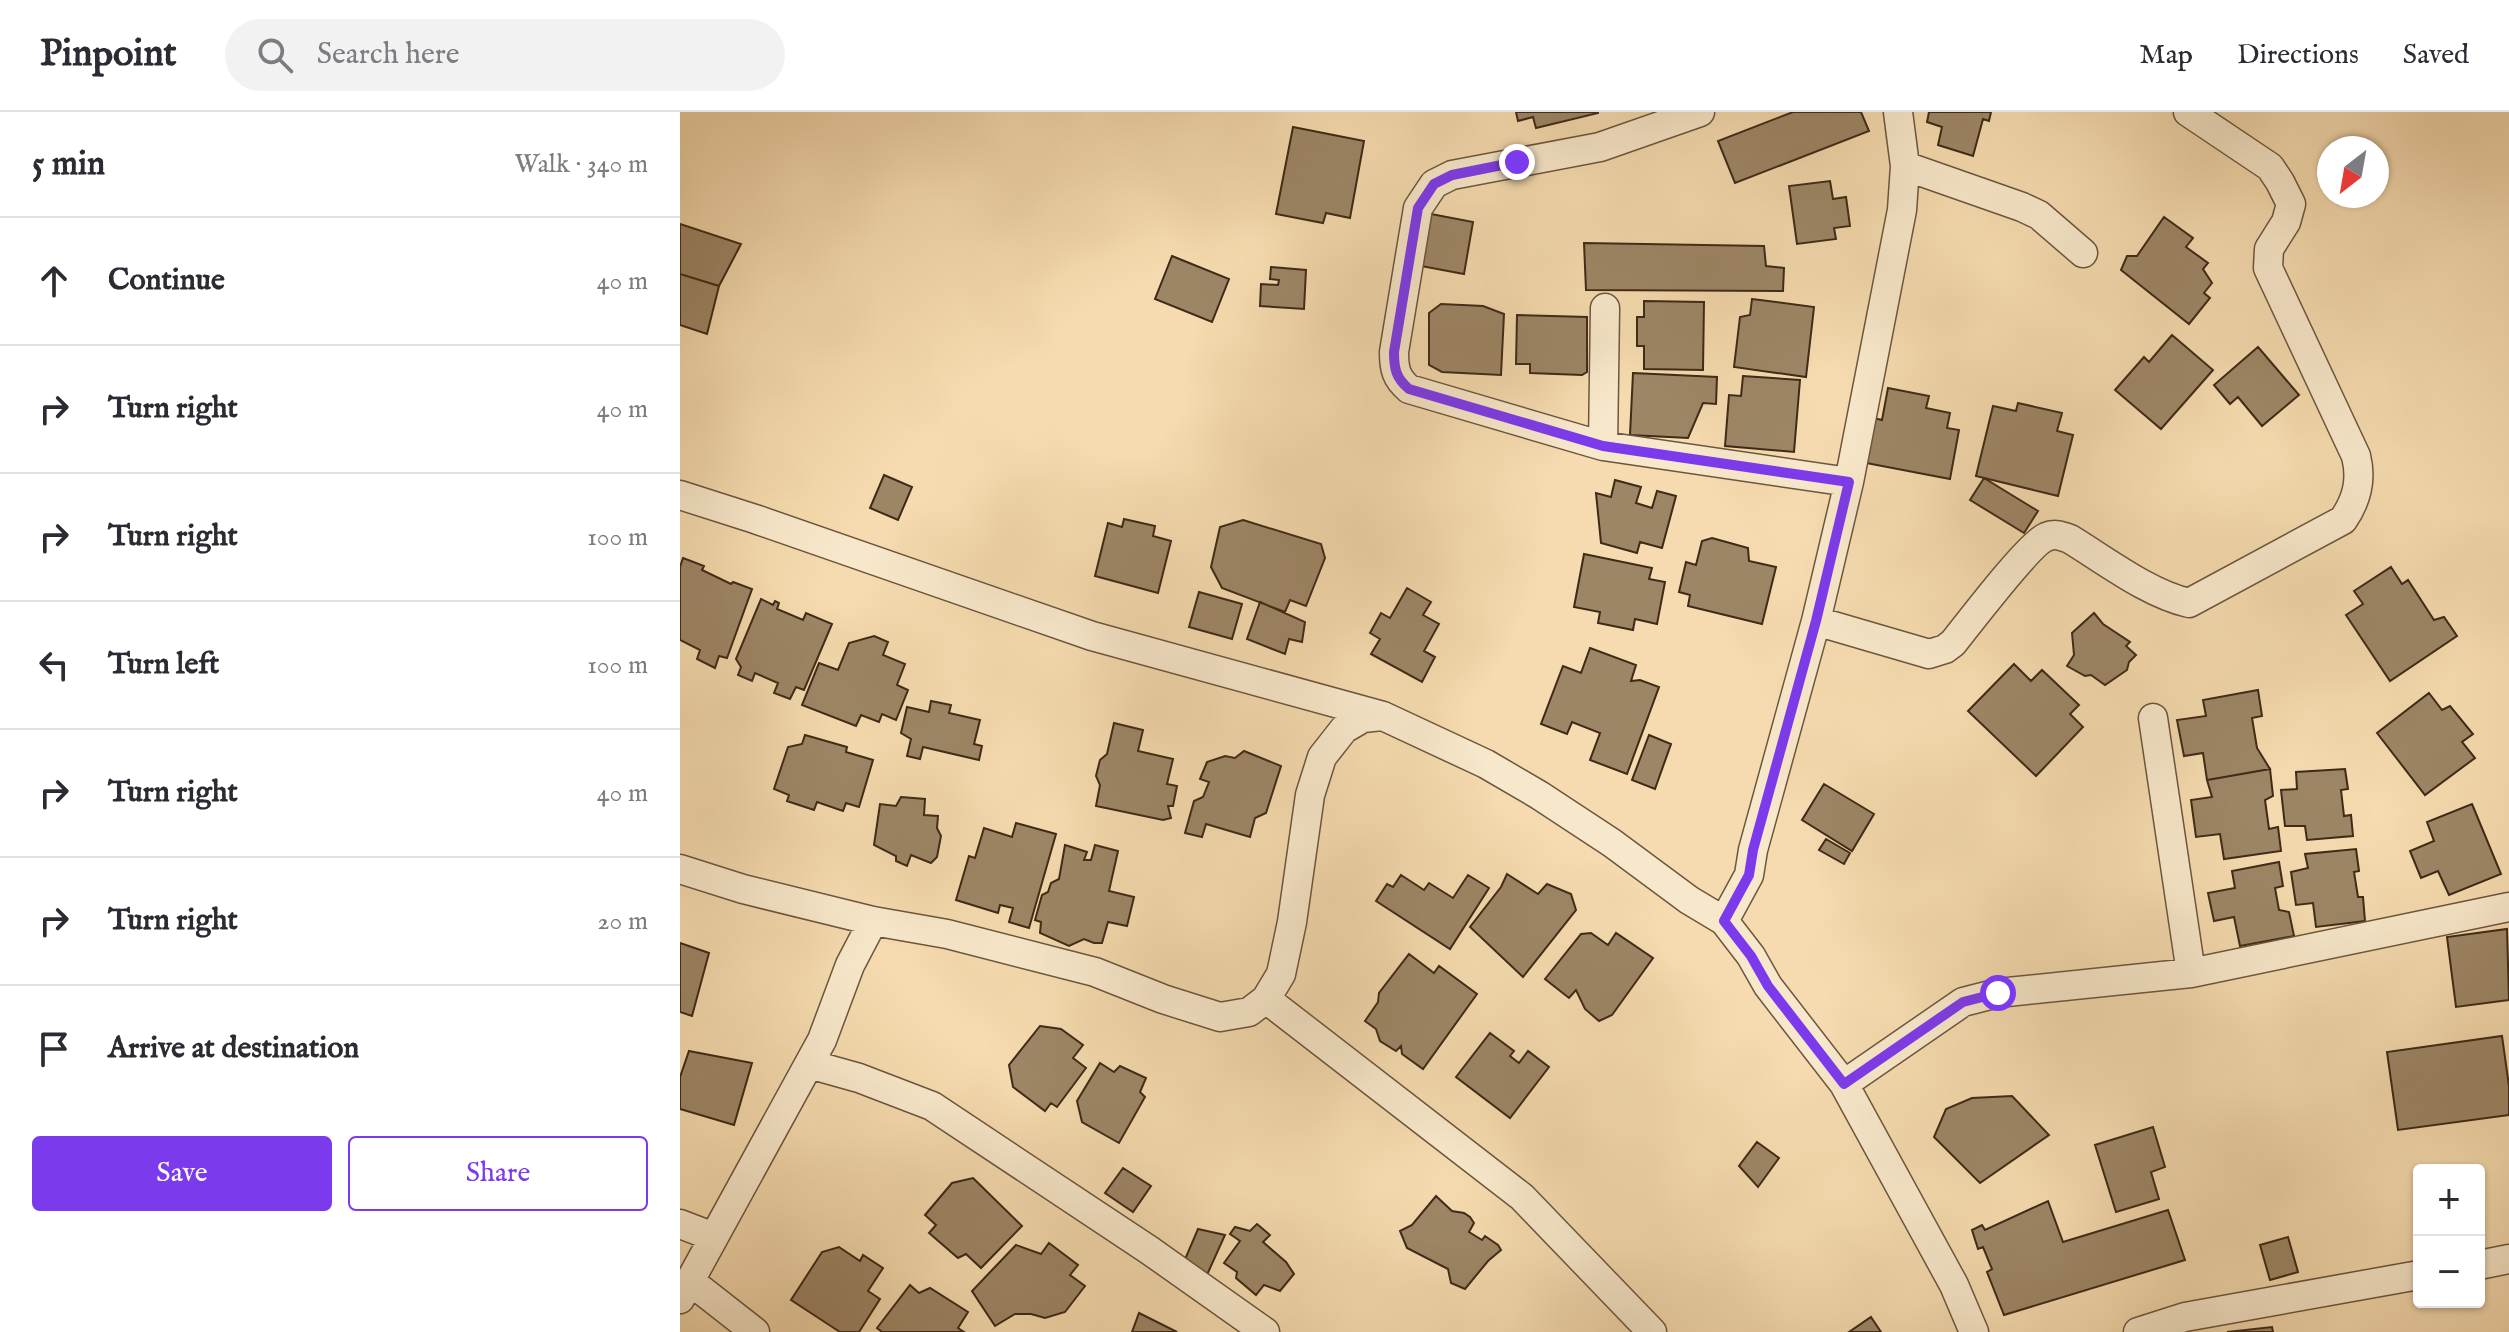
<!DOCTYPE html>
<html lang="en">
<head>
<meta charset="utf-8">
<style>
  body { margin:0; font-family:"IM FELL English",serif; background:#f2f2f3; color:#2b2b33 }
  .controls { position:absolute; right:24px; bottom:24px; display:grid; overflow:hidden; border-radius:8px; box-shadow:0 2px 6px #0004 }
  .controls button { width:72px; height:72px; display:grid; place-items:center; padding:0; border:0; border-bottom:2px solid #e1e1e2; background:#fff; color:#2b2b33; font:40px sans-serif }
  .compass { position:absolute; left:1637px; top:24px; width:72px; height:72px; border-radius:50%; background:#fff; box-shadow:0 2px 6px #0004; rotate:211deg }
  .stop { position:absolute; width:24px; height:24px; margin:-18px; border:6px solid #7c3aed; border-radius:50%; background:#fff }
  .stop.end { background:#7c3aed; border-color:#fff; box-shadow:0 2px 8px #0008 }
  .list { margin:0; padding:0; list-style:none }
  h2 { display:flex; justify-content:space-between; align-items:center; height:104px; margin:0; padding:0 32px; font-size:34px }
  h2 small { font-size:26px; font-weight:400; color:#7c7c81 }
  .list li { display:grid; grid-template-columns:52px 1fr auto; gap:24px; align-items:center; box-sizing:border-box; height:128px; padding:0 32px; border-top:2px solid #e1e1e2 }
  .list b { display:block; font-size:30px; white-space:nowrap }
  .list em { font-size:26px; font-style:normal; color:#7c7c81 }
  .actions { display:flex; gap:16px; padding:24px 32px }
  .actions a { flex:1; padding:18px 0; border:2px solid #7c3aed; border-radius:8px; text-align:center; font-size:28px; color:#7c3aed }
  .actions .main { background:#7c3aed; color:#fff }
  .icon { flex:none; width:44px; height:44px; fill:none; stroke:currentColor; stroke-width:2; stroke-linecap:round; stroke-linejoin:round }
  .map { position:relative; flex:none; width:1829px; height:1220px; overflow:hidden }
  header { display:flex; align-items:center; gap:48px; box-sizing:border-box; height:112px; padding:0 40px; background:#fff; border-bottom:2px solid #e1e1e2 }
  header strong { font-size:38px }
  nav { display:flex; gap:44px; margin-inline-start:auto; font-size:28px }
  .search { width:560px; height:72px; background:#f2f2f3; display:flex; align-items:center; gap:20px; box-sizing:border-box; padding:0 28px; border-radius:44px; color:#7c7c81; font-size:30px }
  main { display:flex }
  aside { flex:1; background:#fff }
  .map>svg:first-child { display:block }
</style>
</head>
<body>
<header>
<strong>Pinpoint</strong>
<div class="search"><svg class="icon" aria-label="search" viewBox="0 0 24 24"><circle cx="10" cy="10" r="6"/><path d="M15 15l6 6"/></svg>Search here</div>
<nav><a>Map</a><a>Directions</a><a>Saved</a></nav>
</header>
<main>
<aside>
<h2>5 min<small>Walk · 340 m</small></h2>
<ul class="list">
<li><svg class="icon" aria-label="ahead" viewBox="0 0 24 24"><path d="M12 20V5M6 11l6-6 6 6"/></svg><div><b>Continue</b></div><em>40 m</em></li>
<li><svg class="icon" aria-label="right" viewBox="0 0 24 24"><path d="M7 20v-9h11M14 6l5 5-5 5"/></svg><div><b>Turn right</b></div><em>40 m</em></li>
<li><svg class="icon" aria-label="right" viewBox="0 0 24 24"><path d="M7 20v-9h11M14 6l5 5-5 5"/></svg><div><b>Turn right</b></div><em>100 m</em></li>
<li><svg class="icon" aria-label="left" viewBox="0 0 24 24"><path d="M17 20v-9H6M10 6l-5 5 5 5"/></svg><div><b>Turn left</b></div><em>100 m</em></li>
<li><svg class="icon" aria-label="right" viewBox="0 0 24 24"><path d="M7 20v-9h11M14 6l5 5-5 5"/></svg><div><b>Turn right</b></div><em>40 m</em></li>
<li><svg class="icon" aria-label="right" viewBox="0 0 24 24"><path d="M7 20v-9h11M14 6l5 5-5 5"/></svg><div><b>Turn right</b></div><em>20 m</em></li>
<li><svg class="icon" aria-label="arrive" viewBox="0 0 24 24"><path d="M6 21V4h12l-3 4 3 4H6"/></svg><div><b>Arrive at destination</b></div></li>
</ul>
<div class="actions"><a class="main">Save</a><a>Share</a></div>
</aside>
<div class="map">
<svg width="1829" height="1220" viewBox="0 0 1829 1220">
  <rect width="100%" height="100%" fill="#f5dbaf"/>
  <filter id="stains"><feTurbulence type="fractalNoise" baseFrequency=".0025" numOctaves="4"/><feColorMatrix values="0 0 0 0 .2 0 0 0 0 .09 0 0 0 0 .02 0 0 0 .5 -.17"/></filter>
  <radialGradient id="worn" r=".72"><stop offset=".6" stop-color="#630" stop-opacity="0"/><stop offset="1" stop-color="#630" stop-opacity=".3"/></radialGradient>
  <path fill="#9d8666" stroke="#3e2a17" stroke-width="2" d="M836,0H918V1L856,16L853,5L838,9Z
    M1113,0H1181L1189,19L1055,71L1038,29Z
    M1249,0H1311L1309,9L1303,7L1293,44L1258,33L1262,15L1247,10Z
    M613,15L684,29L670,106L646,101L643,111L596,102Z
    M1150,69L1153,87L1166,85L1170,114L1154,116L1156,127L1117,132L1109,74Z
    M751,102L793,110L784,162L741,154Z
    M1484,105L1513,126L1506,135L1528,151L1523,157L1532,171L1524,181L1530,186L1509,212L1441,158L1447,144H1457Z
    M0,112L61,132L39,174L0,162Z
    M904,131L1084,134L1086,154L1104,156L1103,179L906,178Z
    M492,144L549,167L532,210L475,187Z
    M591,155L626,158L624,197L580,194L581,172L598,173L599,168L590,167Z
    M0,162L39,174L27,222L0,213Z
    M1072,187L1134,195L1126,265L1054,255L1060,205L1070,203Z
    M964,189L1024,190L1023,258L964,257V234H957V205H964Z
    M761,192L803,194L824,202L821,263L762,260L749,253V201Z
    M837,203L907,205V260L902,263L850,261V252H836Z
    M1492,223L1533,258L1481,317L1435,278L1464,245L1469,250Z
    M1578,235L1619,283L1582,314L1558,285L1550,292L1534,273Z
    M953,261L1037,265L1036,292L1023,291L1008,326L950,323Z
    M1063,264L1120,268L1114,340L1045,334L1049,283L1061,284Z
    M1208,276L1249,284L1246,296L1270,301L1267,316L1279,318L1270,367L1181,350L1189,305L1202,308Z
    M1338,291L1382,301L1377,319L1393,323L1378,384L1296,364L1313,294L1336,299Z
    M204,363L232,375L218,408L190,396Z
    M1304,366L1358,399L1344,421L1290,388Z
    M935,368L961,375L956,391L972,396L977,379L996,384L982,436L960,430L957,441L921,431L916,381L931,385Z
    M444,407L475,414L473,424L491,429L478,481L415,464L428,411L442,415Z
    M563,408L641,432L645,446L626,494L610,488L605,500L542,476L531,455L540,415Z
    M1032,426L1068,436L1069,449L1096,455L1082,512L1008,494L1010,483L999,480L1006,450L1016,453L1022,429Z
    M904,442L972,456L969,467L985,470L977,512L955,507L953,518L918,511L920,500L894,495Z
    M3,446L24,454L22,458L51,472L53,470L72,477L47,546L39,544L35,556L17,547L20,538L0,528V455Z
    M1711,455L1722,472L1728,468L1754,508L1764,505L1777,524L1710,569L1666,503L1683,492L1674,479Z
    M727,476L751,490L743,503L759,512L744,539L755,545L742,570L691,542L700,527L690,521L701,501L710,506Z
    M519,480L562,492L552,527L509,515Z
    M81,487L93,493L95,489L99,491L97,497L123,508L126,501L152,512L124,578L116,575L110,587L94,581L98,571L75,561L72,569L58,563L61,555L56,547Z
    M580,490L625,510L622,530L609,527L605,542L567,527Z
    M1414,501L1423,512L1450,530L1446,534L1456,543L1449,550L1447,558L1425,573L1411,563L1405,564L1387,554L1394,543L1392,521Z
    M194,524L208,530L203,543L225,552L217,573L228,578L216,608L202,602L199,610L181,603L176,614L122,593L139,551L158,558L169,531Z
    M910,536L956,553L951,569L960,568L979,575L947,662L910,648L920,621L892,610L887,622L861,612L883,554L901,561Z
    M1334,552L1351,569L1362,558L1399,593L1390,602L1403,615L1356,664L1288,599Z
    M1578,578L1582,604L1572,606L1577,636L1590,657L1527,668L1523,641L1504,644L1497,608L1526,604L1523,588Z
    M1749,581L1762,598L1770,594L1793,622L1782,630L1795,646L1745,683L1697,621Z
    M251,589L271,593L269,601L300,608L294,632L302,634L299,648L243,635L240,647L227,644L231,627L221,621L227,595L249,600Z
    M434,611L463,618L458,639L493,647L487,672L497,674L493,694H488L491,706L483,708L416,694L420,673L416,664L420,648L427,642Z
    M125,623L167,635L166,640L193,648L179,695L166,691L163,699L137,690L134,698L107,689L109,683L94,677L108,635L122,632Z
    M969,623L991,632L975,677L952,668Z
    M564,639L601,654L586,701L575,706L570,725L526,712L522,725L505,721L514,689L523,685L529,670L520,667L527,650L545,644L555,646Z
    M1590,657L1593,684L1585,688L1589,717L1598,715L1601,739L1544,747L1540,722L1516,725L1511,688L1532,685L1527,668Z
    M1665,657L1668,677L1661,678L1664,704L1671,703L1673,724L1627,728L1625,714H1605L1601,678L1617,677L1616,660Z
    M1144,672L1194,702L1172,739L1122,708Z
    M221,685L245,687L244,703L258,704L257,716L261,724L257,745L251,751L231,743L227,754L216,749V744L194,733L200,692L216,694Z
    M1792,692L1821,762L1769,783L1758,759L1741,766L1730,739L1754,729L1747,710Z
    M336,711L376,722L349,816L329,810L333,796L320,793L318,801L276,788L289,744L295,746L304,716L332,725Z
    M1146,727L1170,741L1164,752L1139,738Z
    M385,733L407,740L404,748H411L415,733L438,739L429,779L454,785L447,814L428,810L422,831H414L404,827L389,834L360,821L361,810L355,808L362,783L368,780L371,771L379,767Z
    M1676,737L1679,759L1674,760L1678,785H1683L1685,809L1636,815L1633,791L1616,793L1611,760L1628,756L1625,742Z
    M1599,750L1603,774L1595,776L1599,798L1609,800L1614,824L1560,834L1554,805L1534,809L1528,781L1555,776L1552,759Z
    M827,762L858,782L867,772L891,782L896,798L843,865L790,815L821,775Z
    M721,763L744,778L749,771L773,786L788,763L809,776L770,837L696,789L707,772L713,775Z
    M1827,817L1829,888L1776,895L1767,825Z
    M911,821L928,833L936,821L973,846L932,903L919,909L905,897L896,878L889,886L865,867L901,822Z
    M0,831L29,841L12,904L0,900Z
    M729,842L754,861L759,854L797,882L743,957L722,942L721,934L716,939L700,929L696,917L685,909L698,890L699,881Z
    M360,914L381,917L403,933L393,946L406,956L377,995L371,991L365,999L333,975L329,953Z
    M810,921L834,939L830,944L839,951L848,939L869,955L830,1006L776,965Z
    M1822,924L1829,974V1003L1718,1018L1707,940Z
    M9,939L72,951L54,1013L0,997V965Z
    M420,951L434,960L440,954L466,966L460,980L465,985L439,1031L402,1010L397,989Z
    M1332,984L1369,1023L1300,1071L1254,1025L1266,997L1292,986Z
    M1473,1015L1485,1055L1471,1060L1479,1087L1436,1100L1415,1033Z
    M1077,1030L1099,1046L1078,1075L1059,1054Z
    M443,1056L471,1074L453,1100L425,1081Z
    M293,1066L342,1114L301,1156L286,1142L278,1146L249,1121L256,1113L245,1103L272,1071Z
    M756,1084L772,1099L784,1101L790,1105L794,1111L789,1120L802,1128L805,1124L818,1133L821,1138L808,1149L785,1177L771,1171L768,1157L727,1136L720,1119L732,1113Z
    M1368,1089L1383,1130L1488,1098L1505,1148L1324,1203L1307,1160L1312,1157L1303,1135L1298,1137L1292,1118L1302,1113L1305,1118Z
    M577,1112L590,1123L583,1130L606,1150L614,1162L600,1179L584,1173L576,1183L556,1166L557,1160L544,1151L560,1129L550,1122L555,1115L570,1119Z
    M518,1117L545,1123L526,1165L503,1152Z
    M1608,1125L1618,1160L1590,1168L1580,1133Z
    M369,1131L398,1153L390,1163L405,1174L385,1200L365,1206L351,1202H335L315,1214L292,1179L336,1133L361,1142Z
    M159,1135L180,1149L183,1143L203,1156L188,1179L200,1187L179,1220H160L111,1188L142,1140Z
    M230,1173L239,1181L250,1176L288,1200L278,1216L284,1220H202L197,1216Z
    M459,1201L497,1220H452Z
    M1191,1205L1201,1220H1169Z
    M1592,1215L1593,1220H1547Z"/>
  <g fill="none" stroke-linecap="round" stroke-linejoin="round">
    <g stroke="#6c563d" stroke-width="31">
      <path id="street" d="M1020,0L920,35L772,63L754,72L738,96L714,240C714,257 716,266 729,277L923,334L1169,370
        M1218,0L1225,54L1222,98L1169,370L1136,509L1073,738L1069,763L1044,809L1071,844L1088,874L1164,972L1274,1173L1294,1220
        M1225,54L1342,95L1359,103L1403,141
        M923,334L925,196
        M0,383L75,407L412,524L703,604L806,652L859,683L932,731L1009,788L1044,809
        M1136,509L1249,542L1265,537L1273,531C1289,511 1349,432 1366,425C1375,421 1382,424 1390,427C1426,449 1469,482 1509,491L1663,408C1677,388 1682,368 1676,344L1588,156L1589,137L1606,110L1611,92L1600,70L1590,55L1508,0
        M1473,606L1511,861
        M0,757L63,777L193,809L267,822L415,860L483,887L540,905L569,900L586,887L601,862L612,810L630,683L642,645L664,617L683,606L702,604
        M586,887L842,1085L972,1220
        M129,952L179,966L252,994L469,1138L585,1220
        M1164,972L1283,890L1318,881L1511,861L1829,795
        M0,1112L34,1125
        M1799,1153L1829,1147
        M10,1169L75,1220
        M0,1187L142,928L170,853L193,809
        M1458,1220L1505,1205L1739,1163"/>
    </g>
    <use href="#street" stroke="#f8e8cb" stroke-width="28"/>
  </g>
  <g fill="none" stroke-linecap="round" stroke-linejoin="round">
    <path stroke="#7c3aed" stroke-width="10" d="M837,50L772,63L754,72L738,96L714,240C714,257 716,266 729,277L923,334L1169,370L1136,509L1073,738L1069,763L1044,809L1071,844L1088,874L1164,972L1283,890L1318,881"/>
  </g>
  <rect width="100%" height="100%" filter="url(#stains)"/>
  <rect width="100%" height="100%" fill="url(#worn)"/>
</svg>
<div class="controls">
<button>+</button>
<button>−</button>
</div>
<svg class="compass" viewBox="-18 -18 36 36"><path d="M0-13l5 13h-10z" fill="#e53935"/><path d="M0 13l5-13h-10z" fill="#7c7c81"/></svg>
<div class="stop" style="left:1318px;top:881px"></div>
<div class="stop end" style="left:837px;top:50px"></div>
</div>
</main>
</body>
</html>
